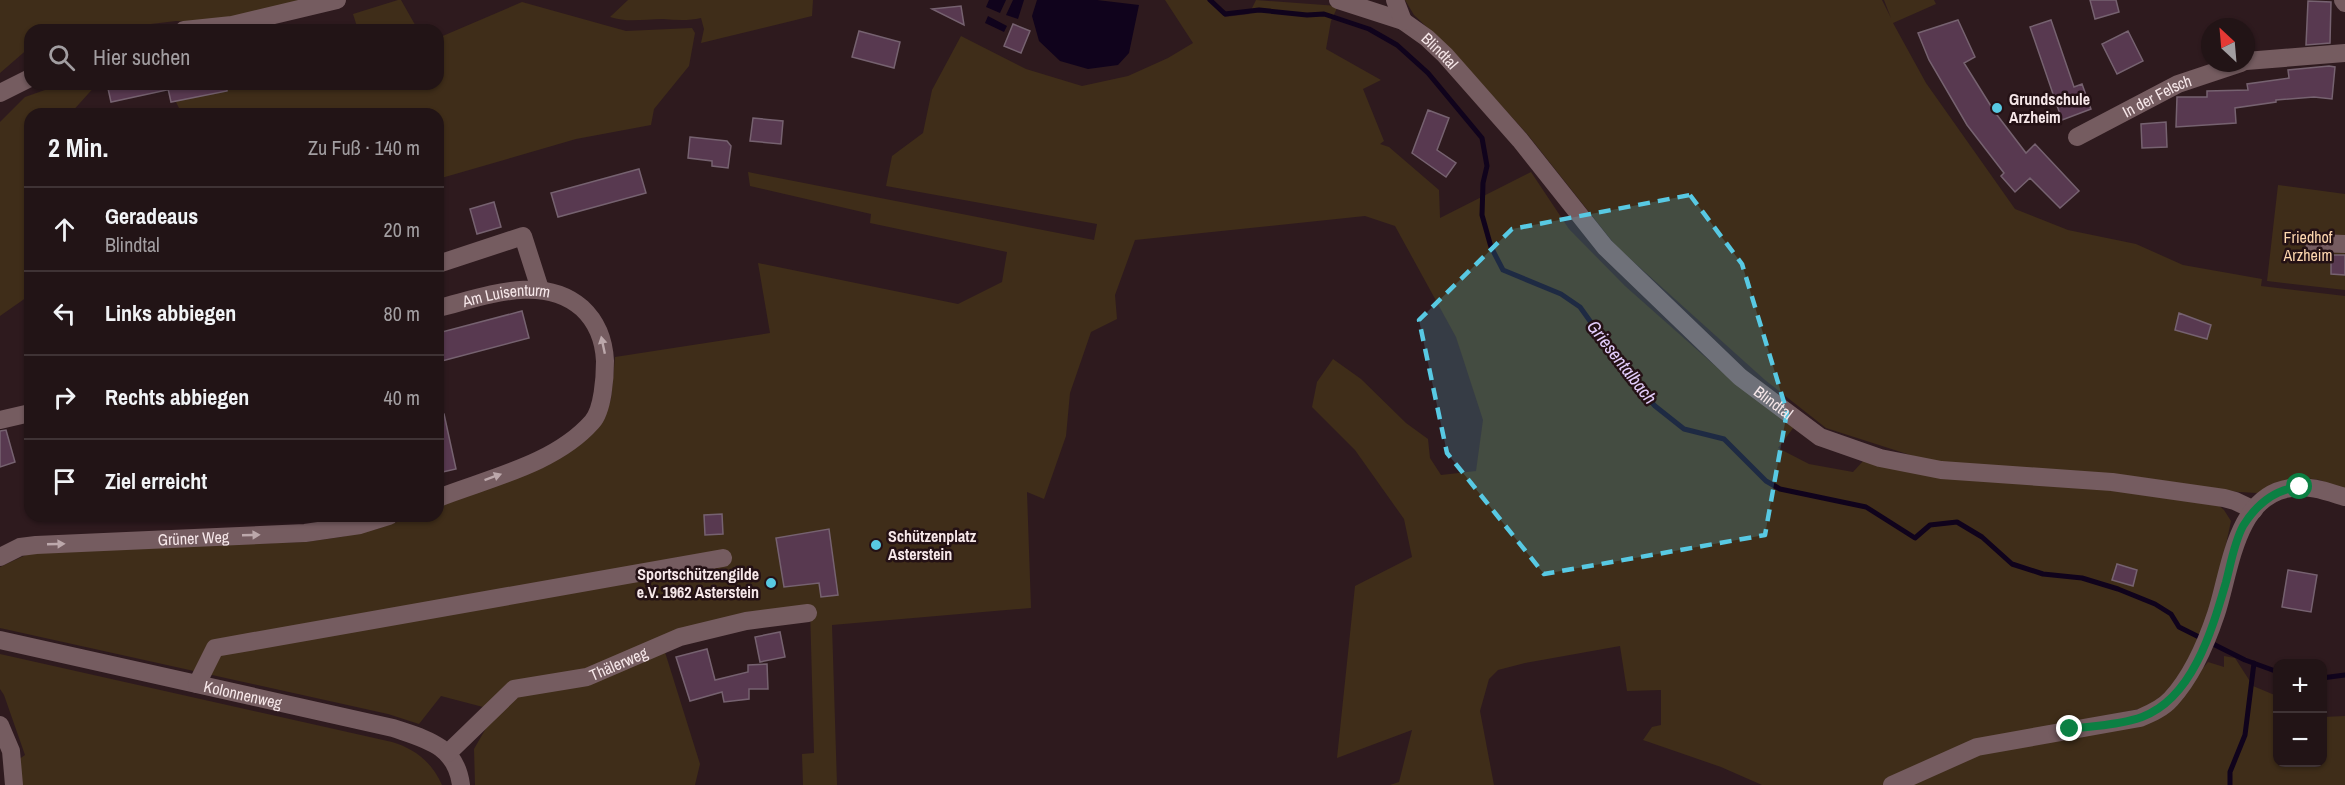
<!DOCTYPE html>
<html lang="de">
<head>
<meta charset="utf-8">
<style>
  body { margin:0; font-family:"Archivo Narrow",sans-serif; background:#2e2123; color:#f1f3f6 }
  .controls { position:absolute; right:18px; bottom:18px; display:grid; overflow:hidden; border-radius:12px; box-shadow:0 2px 4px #0004 }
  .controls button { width:54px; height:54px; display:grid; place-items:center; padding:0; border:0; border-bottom:2px solid #3f3335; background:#221416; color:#f1f3f6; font:30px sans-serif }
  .compass { position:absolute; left:2201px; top:18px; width:54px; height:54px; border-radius:50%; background:#221416; box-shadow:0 2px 4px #0004; rotate:334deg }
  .stop { position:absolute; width:18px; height:18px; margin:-14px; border:4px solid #0b8043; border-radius:50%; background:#fff }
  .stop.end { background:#0b8043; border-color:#fff; box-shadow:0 2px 6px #0008 }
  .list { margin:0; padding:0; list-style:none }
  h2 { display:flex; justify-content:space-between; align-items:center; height:78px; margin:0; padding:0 24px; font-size:26px }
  h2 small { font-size:20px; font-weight:400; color:#a29ea1 }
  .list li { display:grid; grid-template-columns:39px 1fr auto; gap:18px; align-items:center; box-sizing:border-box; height:84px; padding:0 24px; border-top:2px solid #3f3335 }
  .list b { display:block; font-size:22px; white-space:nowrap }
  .list p { margin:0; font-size:20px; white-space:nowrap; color:#a29ea1 }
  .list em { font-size:20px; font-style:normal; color:#a29ea1 }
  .icon { flex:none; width:33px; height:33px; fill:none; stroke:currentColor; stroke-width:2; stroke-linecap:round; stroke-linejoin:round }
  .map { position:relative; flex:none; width:2345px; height:785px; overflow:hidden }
  .search { position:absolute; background:#221416; box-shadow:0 2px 4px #0004; left:24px; top:24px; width:420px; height:66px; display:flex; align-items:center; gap:15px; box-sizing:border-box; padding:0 21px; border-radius:18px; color:#a29ea1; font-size:22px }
  .panel { position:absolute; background:#221416; box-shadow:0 2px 4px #0004; left:24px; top:108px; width:420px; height:414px; border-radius:18px }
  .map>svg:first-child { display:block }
</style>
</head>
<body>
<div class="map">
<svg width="2345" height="785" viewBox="0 0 2345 785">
  <rect width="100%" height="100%" fill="#2e1a1e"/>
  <path fill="#3f2d19" d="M0,0H311L212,23L176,21L151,24L145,30H30V47L0,73Z
    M398,0H401L418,30H358L353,14Z
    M628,0H813L812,16L701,43L704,29L701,18C688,21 676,20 663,19C644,19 628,23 610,17Z
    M1165,0H1207L1225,17L1249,14L1256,0L1338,6L1331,21L1326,49L1381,80L1363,89L1384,141L1380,144L1389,147L1439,190L1440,218L1531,172L1569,229L1625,286L1721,371L1794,427L1778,448L1809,464L1853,472L1864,460L2129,488L2216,503L2224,510L2231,521L2215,596L2185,674L2152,706L2060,726L1884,785H1762L1721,767L1643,740L1652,727L1661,725V690L1627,691L1620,646L1525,663L1498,670L1489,679L1480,711L1494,785H1390L1399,782L1412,730L1337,758L1355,586L1412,557L1404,519L1355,450L1312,407L1317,382L1333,359L1361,379L1406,423L1428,439L1430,458L1441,475L1476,471L1483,420L1456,337L1395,226L1365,216L1135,240L1115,295L1117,319L1091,332L1070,393L1066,436L1044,499L1027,492L1031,608L832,625L837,785H803L802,754L814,753L810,608L584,673L483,707L441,696L419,724L388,714L0,628V567L28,554L66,550L305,542L341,537L377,529L414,516H438V507L527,474L604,416L611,399L615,357L770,333L758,263L958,304L1002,282L1007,252L870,223L871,214L750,186L748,172L1094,240L1097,224L886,186L892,156L923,133L932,90L961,36L1026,69L1082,86L1128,76L1168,58L1193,43Z
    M1405,0H1882L1891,18L1884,0H1934L1936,4L1893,23L1926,83L2015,209L2068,230L2136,244L2183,265L2262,279L2261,286L2345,296V490L2320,480L2305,478L2287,482L2257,493L2239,492L1932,462L1826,428L1765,380L1616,246L1528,135L1452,51L1414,15Z
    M522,2L626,31L692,28L695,33L689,66L654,109L651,125L576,139L438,179V114H182L175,100L200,84L264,86L269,84H438V38Z
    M62,84H97L70,114H30V159L28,162L30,164V295L0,316V122L25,97Z
    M2278,185L2345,194V290L2267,281Z
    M664,649L700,764L695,785H475L474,749L493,716L515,696Z
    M0,654L392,742C415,749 432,762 442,785H18L15,762L25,755L4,695L0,689Z
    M2224,656L2235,658L2253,686L2277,696L2278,762H2322L2323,717L2345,716V785H1907L1980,752L2171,706L2208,662L2224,667Z"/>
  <path fill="#10031c" d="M989,0H1006L1000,13L986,7Z
    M1013,0H1024L1018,19L1006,15Z
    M1037,0H1097L1139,5L1129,53L1118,65L1088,69L1060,61L1039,41L1032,16Z
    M988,16L1007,26L1004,32L985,23Z"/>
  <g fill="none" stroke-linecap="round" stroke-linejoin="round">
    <path stroke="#10031c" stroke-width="5" d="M1210,0L1225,14L1259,10L1307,15L1324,14L1369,29L1397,45L1428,73L1482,138L1487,166L1483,183L1482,215L1491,247L1503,270L1561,294L1580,307L1635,384L1655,406L1684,429L1724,439L1766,481L1780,489L1866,507L1915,538L1930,525L1957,522L1982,537L2012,564L2043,574L2082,578L2118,589L2155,604L2171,614L2179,627L2245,660L2278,672
      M2322,678L2345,675
      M2230,785V772L2245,735L2254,663"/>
  </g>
  <path fill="#583950" stroke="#766270" stroke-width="1.5" d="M2090,0H2116L2119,12L2095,19Z
    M2308,1L2331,2L2330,43L2306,45Z
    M961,6L964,25L932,9Z
    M1958,20L1975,57L1964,63L1994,111L2026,153L2035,144L2079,191L2060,208L2030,178L2015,192L2001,176L2004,173L1967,125L1929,60L1918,33Z
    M2051,20L2074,87L2082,84L2091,109L2062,120L2030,27Z
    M1013,24L1030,31L1021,53L1004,46Z
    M859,31L900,42L894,68L852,57Z
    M2128,31L2143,61L2117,74L2102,44Z
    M2329,66L2335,67L2332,99L2314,97L2276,100V102L2235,108L2236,123L2176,127L2177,97H2207V91L2248,90L2247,84L2289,78L2288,70Z
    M107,84H166L167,90L111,102Z
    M167,84H227V91L171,102Z
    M1428,110L1449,118L1437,150L1456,163L1446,177L1412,153Z
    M753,118L783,121L781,144L750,141Z
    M2166,122L2167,147L2142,148L2141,124Z
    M690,137L727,141L731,146L728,168L712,166V161L688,158Z
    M639,169L646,193L558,217L551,193Z
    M494,202L501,227L477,234L470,209Z
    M2331,255H2345V275L2331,274Z
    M522,311L529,338L438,362V333Z
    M2179,313L2211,325L2207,339L2175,330Z
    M444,414L456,469L438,473V415Z
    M6,430L15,462L0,467V431Z
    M722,514L723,534L705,535L704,515Z
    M829,529L838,595L821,597L819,583L784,587L776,538Z
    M2117,564L2137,570L2133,586L2112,580Z
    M2288,570L2317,575L2311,612L2282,607Z
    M780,632L785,657L760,662L755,637Z
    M707,649L715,680L748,672V665L767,664L768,689H749V699L724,702L722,692L690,701L676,657Z"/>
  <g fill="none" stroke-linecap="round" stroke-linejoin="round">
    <g stroke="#755c60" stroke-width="18">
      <path id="s1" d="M1338,0L1403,21L1427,38L1445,55L1520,140L1605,247L1740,377L1820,437L1880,458L1941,470L2112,482L2224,498L2235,501L2254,510"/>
      <path d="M1395,0L1403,21"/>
      <path d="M2343,0L2345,3"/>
      <path d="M184,30L232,25L337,0"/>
      <path d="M2246,61L2345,53"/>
      <path d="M0,93L30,78"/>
      <path id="s2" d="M2077,137L2178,84L2241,63"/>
      <path d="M2314,243L2345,244"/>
      <path d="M438,264L523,236L540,289"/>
      <path id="s3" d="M438,308C484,297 542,273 582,308C597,322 604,340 605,361C605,377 603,410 592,422C555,464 489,478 438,498"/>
      <path d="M0,420L30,413"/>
      <path id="s4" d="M0,557L20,547L36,545L305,533L360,525L389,516"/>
      <path id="s5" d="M0,640L393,728C425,739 456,745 461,785"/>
      <path d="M197,684L215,648L723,558"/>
      <path d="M0,725L11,751L14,785"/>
      <path id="s6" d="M448,753L514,689L587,677L680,637L746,621L808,613"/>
      <path d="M1892,785L1977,747L2140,718C2152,713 2163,708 2171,699C2193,675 2206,644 2216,614C2230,573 2235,495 2291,488C2310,485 2328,492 2345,497"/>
    </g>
  </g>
  <defs><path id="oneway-solid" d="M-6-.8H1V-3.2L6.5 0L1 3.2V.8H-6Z" transform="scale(1.5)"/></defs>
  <g fill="#bca8ab">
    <use href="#oneway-solid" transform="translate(603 345) rotate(-102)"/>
    <use href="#oneway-solid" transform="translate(493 477) rotate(-20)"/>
    <use href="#oneway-solid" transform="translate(251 535) rotate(-2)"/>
    <use href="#oneway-solid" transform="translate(56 544) rotate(-2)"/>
  </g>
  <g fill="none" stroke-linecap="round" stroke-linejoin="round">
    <path stroke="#0b8043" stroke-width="8" d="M2070,729C2093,726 2120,725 2142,717C2193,698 2212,630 2226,582C2231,563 2234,543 2243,526C2256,505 2274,489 2300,487"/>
  </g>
  <path fill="#58c9e3" fill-opacity="0.2" stroke="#58c9e3" stroke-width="4.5" stroke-dasharray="12 8" stroke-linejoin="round" d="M1690,195L1742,264L1787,412L1765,535L1544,574L1447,453L1419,320L1512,229Z"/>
  <g fill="#58c9e3" stroke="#241115" stroke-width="2">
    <circle cx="1997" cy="108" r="6"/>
    <circle cx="876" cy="545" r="6"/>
    <circle cx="771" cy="583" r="6"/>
  </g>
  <g text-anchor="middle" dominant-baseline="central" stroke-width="5" stroke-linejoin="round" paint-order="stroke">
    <g font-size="16" fill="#f6e7e9" stroke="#241115">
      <text stroke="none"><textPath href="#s1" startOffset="116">Blindtal</textPath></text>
      <text stroke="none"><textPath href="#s2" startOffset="90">In der Felsch</textPath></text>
      <text stroke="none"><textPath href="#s3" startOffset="70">Am Luisenturm</textPath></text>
      <text stroke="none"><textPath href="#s1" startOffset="602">Blindtal</textPath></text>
      <text stroke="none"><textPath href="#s4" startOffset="196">Grüner Weg</textPath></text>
      <text stroke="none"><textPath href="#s6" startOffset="200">Thälerweg</textPath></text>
      <text stroke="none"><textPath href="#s5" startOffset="249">Kolonnenweg</textPath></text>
    </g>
    <g font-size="16" font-weight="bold" fill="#f6e7e9" stroke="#241115" text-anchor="start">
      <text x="2009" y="99">Grundschule<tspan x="2009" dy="18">Arzheim</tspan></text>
      <text x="888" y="536">Schützenplatz<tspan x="888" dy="18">Asterstein</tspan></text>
      <text x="759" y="574" text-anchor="end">Sportschützengilde<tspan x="759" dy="18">e.V. 1962 Asterstein</tspan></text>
    </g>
    <g font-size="16" fill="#ffd8b0" stroke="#241115">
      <text x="2308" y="237">Friedhof<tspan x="2308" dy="18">Arzheim</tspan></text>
    </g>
    <g font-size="18" font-style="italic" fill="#e4cefd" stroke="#241115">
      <text transform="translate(1622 362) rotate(52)">Griesentalbach</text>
    </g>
  </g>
</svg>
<div class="controls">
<button>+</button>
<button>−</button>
</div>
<svg class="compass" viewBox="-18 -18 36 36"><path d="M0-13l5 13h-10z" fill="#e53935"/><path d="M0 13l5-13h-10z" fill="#a29ea1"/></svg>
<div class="stop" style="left:2300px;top:487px"></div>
<div class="stop end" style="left:2070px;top:729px"></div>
<div class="search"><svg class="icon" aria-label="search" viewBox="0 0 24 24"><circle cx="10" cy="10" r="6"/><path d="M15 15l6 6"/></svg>Hier suchen</div>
<section class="panel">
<h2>2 Min.<small>Zu Fuß · 140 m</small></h2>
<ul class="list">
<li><svg class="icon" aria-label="ahead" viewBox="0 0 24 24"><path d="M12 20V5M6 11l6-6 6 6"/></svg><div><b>Geradeaus</b><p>Blindtal</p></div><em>20 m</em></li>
<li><svg class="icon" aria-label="left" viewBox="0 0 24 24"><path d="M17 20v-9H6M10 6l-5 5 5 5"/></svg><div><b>Links abbiegen</b></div><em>80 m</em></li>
<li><svg class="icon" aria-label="right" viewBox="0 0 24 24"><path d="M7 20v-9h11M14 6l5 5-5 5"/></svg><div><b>Rechts abbiegen</b></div><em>40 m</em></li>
<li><svg class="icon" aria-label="arrive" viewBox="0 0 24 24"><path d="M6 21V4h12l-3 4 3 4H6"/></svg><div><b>Ziel erreicht</b></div></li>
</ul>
</section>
</div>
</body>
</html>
